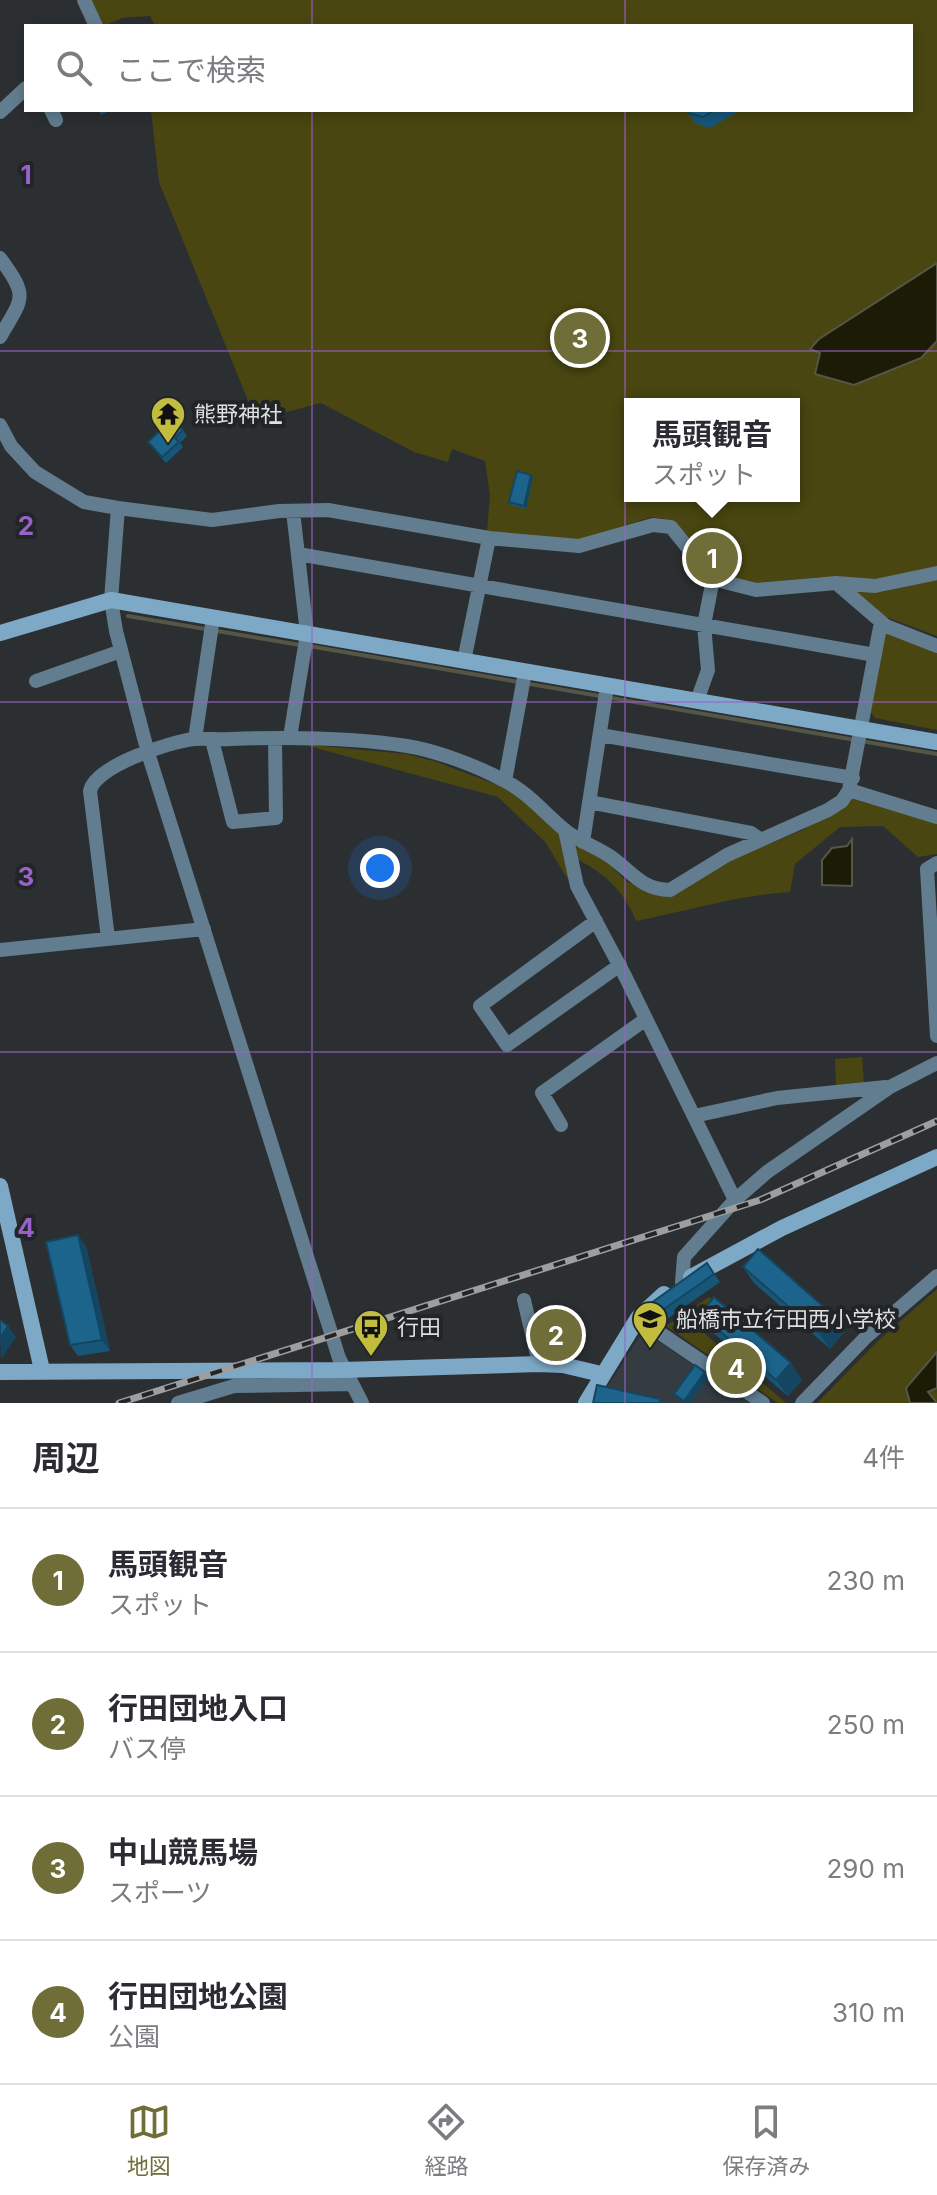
<!DOCTYPE html>
<html lang="ja">
<head>
<meta charset="utf-8">
<style>
  body { margin:0; font-family:Inter,"Noto Sans JP",sans-serif; background:#f7f7f7; color:#2b2b33 }
  .you { position:absolute; left:380px; top:868px; width:28px; height:28px; margin:-20px; border:6px solid #fff; border-radius:50%; background:#1a73e8; box-shadow:0 0 0 12px #1a73e833 }
  .badge { display:grid; place-items:center; width:52px; height:52px; border-radius:50%; background:#6f6d38; color:#fff; font-size:26px; font-weight:700 }
  .pin { position:absolute; translate:-50% -50%; border:4px solid #fff; box-shadow:0 2px 8px #0006 }
  .popup { position:absolute; left:624px; top:398px; width:176px; height:104px; box-sizing:border-box; display:grid; place-content:center; border-radius:0px; background:#fff; filter:drop-shadow(0 2px 6px #0005); font-size:26px; white-space:nowrap; color:#7c7c81 }
  .popup b { font-size:30px; color:#2b2b33 }
  .popup::after { content:''; position:absolute; left:50%; top:100%; margin-left:-16px; border:16px solid transparent; border-top-color:#fff }
  .list { margin:0; padding:0; list-style:none }
  h2 { display:flex; justify-content:space-between; align-items:center; height:104px; margin:0; padding:0 32px; font-size:34px }
  h2 small { font-size:26px; font-weight:400; color:#7c7c81 }
  .list li { display:grid; grid-template-columns:52px 1fr auto; gap:24px; align-items:center; box-sizing:border-box; height:144px; padding:0 32px; border-top:2px solid #e1e1e2 }
  .list b { display:block; font-size:30px; white-space:nowrap }
  .list p { margin:0; font-size:26px; white-space:nowrap; color:#7c7c81 }
  .list em { font-size:26px; font-style:normal; color:#7c7c81 }
  .icon { flex:none; width:44px; height:44px; fill:none; stroke:currentColor; stroke-width:2; stroke-linecap:round; stroke-linejoin:round }
  .map { position:relative; flex:none; width:937px; height:1403px; overflow:hidden }
  .search { position:absolute; background:#fff; box-shadow:0 4px 12px #0003; left:24px; right:24px; top:24px; height:88px; display:flex; align-items:center; gap:20px; box-sizing:border-box; padding:0 28px; border-radius:0px; color:#7c7c81; font-size:30px }
  .sheet { height:680px; background:#fff }
  nav { display:flex; justify-content:space-around; align-items:center; box-sizing:border-box; height:112px; border-top:2px solid #e1e1e2; background:#fff; font-size:22px; color:#7c7c81 }
  nav a { display:grid; justify-items:center; gap:4px }
  nav .on { color:#6f6d38 }
  .map>svg:first-child { display:block }
</style>
</head>
<body>
<div class="map">
<svg width="937" height="1403" viewBox="0 0 937 1403">
  <rect width="100%" height="100%" fill="#2c2f31"/>
  <path fill="#343c42" d="M643,1331L749,1403H597Z"/>
  <path fill="#494611" fill-rule="evenodd" d="M91,0H937V568L894,580L821,577L752,584L717,575L673,520L651,517L578,541L487,531L490,495L485,461L452,449L448,462L414,452L321,403L256,420L159,182L151,110H911V26H155L150,16L122,18L104,26ZM630,404H794V496H630Z
    M937,579V636L886,617L850,590L882,592Z
    M883,630L937,650V730L875,718L869,710Z
    M301,744L406,754L437,762L508,789L609,864L627,882L673,896L730,860L803,830L854,797L937,824V854L918,857L883,826L840,827L795,864L790,892C739,895 687,911 636,921C623,887 598,868 566,854L570,883L546,843L498,797Z
    M862,1057L864,1085L836,1086L835,1059Z
    M937,1289V1403H817L878,1341Z
    M709,1297L721,1307L705,1334L786,1403H778L666,1326Z"/>
  <path fill="#1c1b05" stroke="#565647" stroke-width="2" d="M937,263V341L921,358L854,385L815,374L820,353L810,349L819,339Z
    M852,839V886L822,885V860L832,848L847,846Z
    M937,1352V1388L928,1392L937,1403H910L906,1388Z"/>
  <g fill="none" stroke-linecap="round" stroke-linejoin="round">
    <path stroke="#565647" stroke-width="4" d="M128,616L300,645
      M309,646L937,754"/>
    <path stroke="#627d8f" stroke-width="14" d="M84,0L96,26
      M51,110L56,120
      M0,112L26,88
      M0,258C29,298 23,297 0,337
      M0,425L11,446L35,472L84,502L118,508L212,520L279,511L328,510L489,538L579,546L653,525L671,527L713,579L756,590L836,583L886,626L937,646
      M118,508L111,600L116,631L148,753L339,1358L362,1403
      M298,554L875,655
      M836,583L875,586L937,573
      M881,622L849,790L937,817
      M464,661L489,538
      M36,681L121,651
      M697,701L708,670L704,625L713,579
      M600,735L853,778
      M290,737L307,634L293,511
      M195,739L213,618
      M212,740L233,822L276,818L275,738
      M505,781L525,672
      M589,802L751,833L761,840
      M565,830L577,886L625,976L735,1200
      M583,842L607,686
      M937,863L927,869L937,1036
      M596,921L480,1006L507,1045L620,965
      M108,938L90,791C95,766 169,742 194,739C206,738 219,740 231,739C289,737 349,737 407,746C438,751 477,766 505,781C529,793 545,814 566,831C579,841 594,846 608,855C630,869 640,890 670,890L727,855L828,810L842,801L849,790
      M0,950L204,929
      M694,1116L777,1098L886,1087
      M561,1125L542,1093L646,1019
      M682,1283L684,1257L735,1200L767,1172L890,1087L937,1063
      M524,1300L539,1364
      M638,1318L763,1403
      M178,1403L234,1386L351,1384
      M802,1403L866,1337L937,1276"/>
    <path stroke="#7da9c6" stroke-width="16" d="M0,633L111,600L937,742
      M0,1186L42,1370
      M691,1277L782,1228L937,1157
      M0,1372L343,1370L539,1364L563,1365L601,1374
      M586,1403L638,1318L664,1294"/>
    <g stroke="#9c9ea0" stroke-width="7">
      <path id="rail" d="M119,1403L760,1200L937,1121"/>
    </g>
    <use href="#rail" stroke="#222527" stroke-width="4" stroke-dasharray="12" stroke-linecap="butt"/>
  </g>
  <path fill="#185678" d="M98,110H111L101,115Z
    M686,110H741L710,128L696,124Z
    M169,430H183L187,436L180,443L183,447L166,463L148,442Z
    M533,477L526,509L511,505L509,502Z
    M86,1246L110,1351L78,1356L70,1345Z
    M707,1263L720,1282L660,1324L647,1306Z
    M743,1267L845,1331L830,1349L754,1283Z
    M700,1314L802,1380L788,1396L711,1331Z"/>
  <path fill="#144661" d="M531,475L533,477L526,509L524,506Z
    M78,1235L86,1246L110,1351L102,1340Z
    M833,1315L845,1331L830,1349L818,1332Z
    M8,1326L16,1337L1,1359L0,1338Z
    M791,1363L802,1380L788,1396L776,1380Z
    M705,1372L708,1378L690,1403H685L684,1401Z"/>
  <path fill="#1c648b" stroke="#144661" stroke-width="2" d="M686,110H714L703,117L688,113Z
    M177,423L183,430L175,438L179,442L162,457L148,442L165,426L169,430Z
    M517,471L531,475L524,506L509,502Z
    M78,1235L102,1340L70,1345L46,1242Z
    M758,1249L833,1315L818,1332L743,1267Z
    M707,1263L714,1274L654,1316L647,1306Z
    M714,1297L791,1363L776,1380L700,1314Z
    M0,1320L8,1326L0,1338Z
    M695,1365L705,1372L684,1401L674,1394Z
    M597,1385L660,1399V1403H593Z"/>
  <path fill="none" stroke="#9962c9" stroke-width="2" stroke-opacity="0.55" d="M312,0V26M625,0V26M312,110V1403M625,110V1403M0,351H937M0,702H937M0,1052H937"/>
  <defs>
    <g id="temple-pin" transform="scale(1.8)"><path d="M0 17L-7.5 6A9.5 9.5 0 1 1 7.5 6Z" fill="#c3bd3f" stroke="#222527"/><path d="M0-6L5-2H3V0L6.5 2.5H4V6H1.5V3h-3V6H-4V2.5H-6.5L-3 0V-2H-5Z" fill="#111"/></g>
    <g id="school-pin" transform="scale(1.8)"><path d="M0 17L-7.5 6A9.5 9.5 0 1 1 7.5 6Z" fill="#c3bd3f" stroke="#222527"/><path d="M0-5L7-2L0 1L-7-2ZM-4 1L0 2.5L4 1V4Q0 6-4 4Z" fill="#111"/></g>
    <g id="bus-pin" transform="scale(1.8)"><path d="M0 17L-7.5 6A9.5 9.5 0 1 1 7.5 6Z" fill="#c3bd3f" stroke="#222527"/><path d="M-5-6H5V4H4V6H2V4H-2V6H-4V4H-5ZM-3.5-4V0h7V-4ZM-3.5 1.2v1.5H-2V1.2ZM2 1.2v1.5H3.5V1.2Z" fill="#111"/></g>
  </defs>
  <g fill-rule="evenodd">
    <use href="#temple-pin" x="168" y="414"/>
    <use href="#school-pin" x="650" y="1319"/>
    <use href="#bus-pin" x="371" y="1327"/>
  </g>
  <g text-anchor="middle" dominant-baseline="central" stroke-width="8" stroke-linejoin="round" paint-order="stroke">
    <g font-size="22" fill="#dedfe1" stroke="#222527" text-anchor="start">
      <text x="194" y="414">熊野神社</text>
      <text x="676" y="1319">船橋市立行田西小学校</text>
      <text x="397" y="1327">行田</text>
    </g>
  </g>
  <g font-size="26" text-anchor="middle" font-weight="bold" fill="#9962c9" stroke="#222527" stroke-width="8" stroke-linejoin="round" paint-order="stroke">
    <text x="26" y="184">1</text>
    <text x="26" y="535">2</text>
    <text x="26" y="886">3</text>
    <text x="26" y="1237">4</text>
  </g>
</svg>
<div class="you"></div>
<div class="pin badge" style="left:712px;top:558px">1</div>
<div class="popup"><b>馬頭観音</b>スポット</div>
<div class="pin badge" style="left:556px;top:1335px">2</div>
<div class="pin badge" style="left:580px;top:338px">3</div>
<div class="pin badge" style="left:736px;top:1368px">4</div>
<div class="search"><svg class="icon" aria-label="search" viewBox="0 0 24 24"><circle cx="10" cy="10" r="6"/><path d="M15 15l6 6"/></svg>ここで検索</div>
</div>
<section class="sheet">
<h2>周辺<small>4件</small></h2>
<ul class="list">
<li><span class="badge">1</span><div><b>馬頭観音</b><p>スポット</p></div><em>230 m</em></li>
<li><span class="badge">2</span><div><b>行田団地入口</b><p>バス停</p></div><em>250 m</em></li>
<li><span class="badge">3</span><div><b>中山競馬場</b><p>スポーツ</p></div><em>290 m</em></li>
<li><span class="badge">4</span><div><b>行田団地公園</b><p>公園</p></div><em>310 m</em></li>
</ul>
</section>
<nav>
<a class="on"><svg class="icon" aria-label="map" viewBox="0 0 24 24"><path d="M3 6l6-2 6 2 6-2v14l-6 2-6-2-6 2zM9 4v14M15 6v14"/></svg>地図</a>
<a><svg class="icon" aria-label="directions" viewBox="0 0 24 24"><path d="M12 3l9 9-9 9-9-9zM9 14v-3h6M13 9l2 2-2 2"/></svg>経路</a>
<a><svg class="icon" aria-label="saved" viewBox="0 0 24 24"><path d="M7 4h10v16l-5-4-5 4z"/></svg>保存済み</a>
</nav>
</body>
</html>
